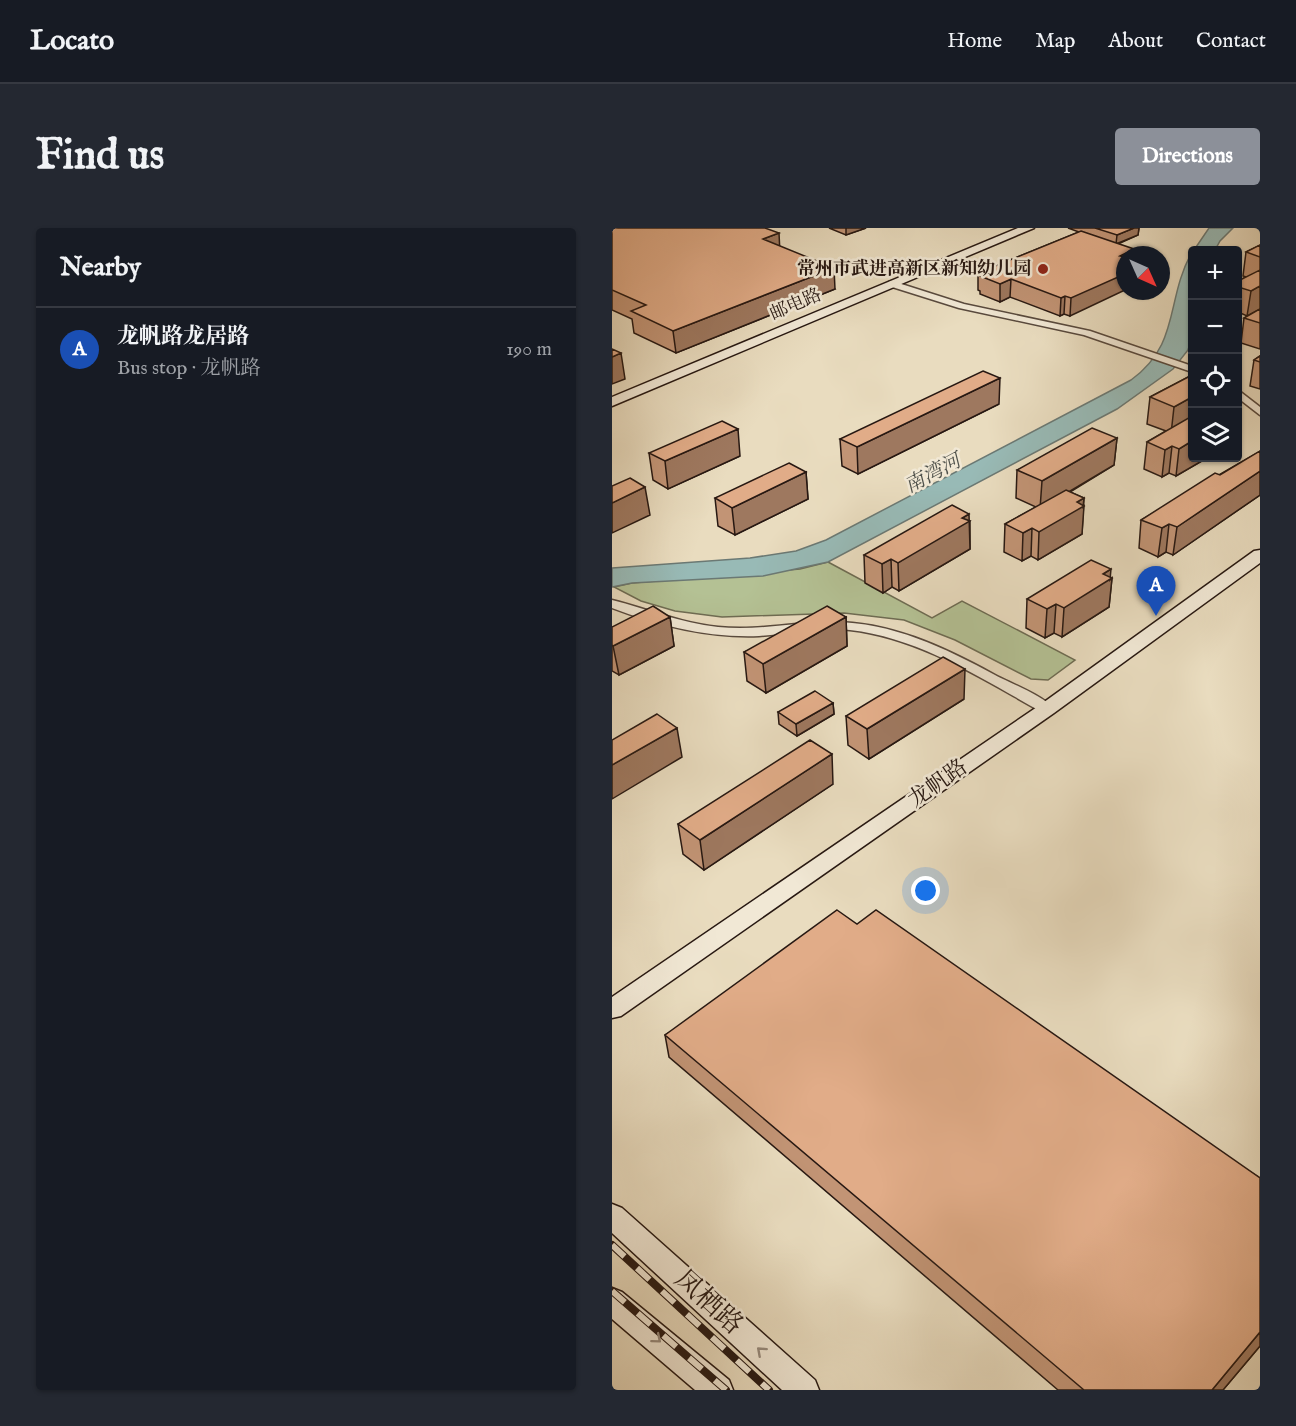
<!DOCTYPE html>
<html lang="en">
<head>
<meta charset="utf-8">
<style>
  body { margin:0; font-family:"IM FELL English","Noto Serif SC",serif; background:#242831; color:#f1f3f6 }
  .controls { position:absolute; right:18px; top:18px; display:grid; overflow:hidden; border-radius:6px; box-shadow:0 2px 4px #0004 }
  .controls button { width:54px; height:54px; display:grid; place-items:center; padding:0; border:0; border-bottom:2px solid #363941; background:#171b24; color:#f1f3f6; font:30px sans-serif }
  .compass { position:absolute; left:504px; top:18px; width:54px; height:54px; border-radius:50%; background:#171b24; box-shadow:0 2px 4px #0004; rotate:135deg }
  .you { position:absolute; left:314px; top:663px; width:21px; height:21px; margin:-15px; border:4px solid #fff; border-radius:50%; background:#1a73e8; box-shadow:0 0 0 9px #1a73e833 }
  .badge { display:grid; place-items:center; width:39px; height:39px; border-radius:50%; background:#8c9099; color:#fff; font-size:20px; font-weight:700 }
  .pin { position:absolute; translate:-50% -50px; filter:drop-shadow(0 2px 3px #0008) }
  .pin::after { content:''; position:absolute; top:32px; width:21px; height:18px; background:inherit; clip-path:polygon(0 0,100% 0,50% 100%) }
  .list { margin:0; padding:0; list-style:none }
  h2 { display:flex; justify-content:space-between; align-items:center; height:78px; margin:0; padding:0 24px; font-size:26px }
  h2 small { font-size:20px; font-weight:400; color:#9ea1a6 }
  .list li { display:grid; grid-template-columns:39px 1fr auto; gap:18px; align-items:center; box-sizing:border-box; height:84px; padding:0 24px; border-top:2px solid #363941 }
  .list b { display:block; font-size:22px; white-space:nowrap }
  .list p { margin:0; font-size:20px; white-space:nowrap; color:#9ea1a6 }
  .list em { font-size:20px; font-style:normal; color:#9ea1a6 }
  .icon { flex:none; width:33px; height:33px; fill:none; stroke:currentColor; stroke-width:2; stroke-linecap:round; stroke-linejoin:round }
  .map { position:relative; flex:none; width:648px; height:1162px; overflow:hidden; border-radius:6px }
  header { display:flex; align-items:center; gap:36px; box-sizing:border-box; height:84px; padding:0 30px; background:#171b24; border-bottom:2px solid #363941 }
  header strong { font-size:28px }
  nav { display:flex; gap:33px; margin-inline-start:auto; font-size:21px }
  .intro { display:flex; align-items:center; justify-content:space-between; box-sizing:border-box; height:144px; padding:0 36px }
  h1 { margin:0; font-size:42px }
  .button { padding:15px 27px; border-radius:6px; background:#8c9099; color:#fff; font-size:21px; font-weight:700 }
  main { display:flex; gap:36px; padding:0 36px }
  aside { flex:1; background:#171b24; border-radius:6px; box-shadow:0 2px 4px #0004 }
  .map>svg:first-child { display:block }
</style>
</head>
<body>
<header>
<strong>Locato</strong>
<nav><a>Home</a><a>Map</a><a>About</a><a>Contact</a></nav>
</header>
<div class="intro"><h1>Find us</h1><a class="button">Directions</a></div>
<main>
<aside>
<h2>Nearby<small></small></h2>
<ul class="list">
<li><span class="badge" style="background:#1a4fb4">A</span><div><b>龙帆路龙居路</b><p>Bus stop · 龙帆路</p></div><em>190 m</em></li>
</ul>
</aside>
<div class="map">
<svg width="648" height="1162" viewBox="0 0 648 1162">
  <rect width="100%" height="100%" fill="#e9dcbf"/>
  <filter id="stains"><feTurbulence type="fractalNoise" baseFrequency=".00333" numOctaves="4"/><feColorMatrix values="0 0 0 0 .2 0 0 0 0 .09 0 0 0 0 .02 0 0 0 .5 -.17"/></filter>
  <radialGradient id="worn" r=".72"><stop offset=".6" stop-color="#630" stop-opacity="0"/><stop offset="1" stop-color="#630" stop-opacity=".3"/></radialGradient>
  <path fill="#b4c194" stroke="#6e6c53" stroke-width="1.5" d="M216,334L320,390L350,373L463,432L436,452L419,451L343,412L292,392L232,385L110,389L63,383L29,373L2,359L20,355L188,341Z"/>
  <path fill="#98bab6" stroke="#6b7974" stroke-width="1.5" d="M597,0H621L608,13L603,22H582Z
    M580,24V109L576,122L561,141L505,181L216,334L151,348L20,355L0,359V340L138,330L184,323L214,312L519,152C569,116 553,72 580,24Z"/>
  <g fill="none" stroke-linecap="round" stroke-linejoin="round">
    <g stroke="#58493d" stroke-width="3">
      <path id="street" d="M280,53L352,76L478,103L580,138V144L472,107L347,80L277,58V54Z
        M626,162L648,179V187L626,170Z
        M0,372C36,381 68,395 106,399C143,403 178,395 215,394C275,392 332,419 383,447C398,455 432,468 442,481L440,484H430C370,451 308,410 238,402C208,398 177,406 147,408C96,410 47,398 0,380Z"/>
    </g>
    <g stroke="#271812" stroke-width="3">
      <path id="secondary" d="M406,0H422L0,178V169Z
        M648,322V335L442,485L9,788L0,790V769L428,477L642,323Z
        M0,976L10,980L203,1152L207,1162H170L0,1005Z
        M0,1060L10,1064L117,1152L121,1162H83L0,1091Z"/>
    </g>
    <use href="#street" fill="#f1e8d5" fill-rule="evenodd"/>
    <use href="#secondary" fill="#f1e8d5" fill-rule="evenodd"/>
    <g stroke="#271812" stroke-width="8">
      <path id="rail" d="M0,1017L157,1162
        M0,1063L114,1162"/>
    </g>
    <use href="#rail" stroke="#f1e8d5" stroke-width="6" stroke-dasharray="17" stroke-linecap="butt"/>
  </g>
  <path fill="#c29475" stroke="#271812" stroke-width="1.5" d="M0,0L167,18L223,61L64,125L22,105L20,91L0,82Z
    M217,0H254L234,7Z
    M456,0H527L526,7L506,16L458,88L452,86L448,88L398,69L388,74L368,66V63L366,62V45L467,4Z
    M648,17V81L635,88L626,84V53L634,49L631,48L634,24Z
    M648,81V121L629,115L632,90Z
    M648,128V161L638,158L642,132Z
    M580,147V230H595L564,248L557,245L550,249L532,241L535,214L554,203L535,196L538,169Z
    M387,176L246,246L230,238L228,211Z
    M505,210L502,237L458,264L472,270L470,306L426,332L419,328L410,333L392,324L393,296L424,279L404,270L405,242Z
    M648,223V267L561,327L554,324L546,329L527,320L529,292Z
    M37,225L128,228L56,261L41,252Z
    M194,244L196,271L123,307L106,298L103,270Z
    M357,293H358V321L287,363L280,359L271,365L253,355L252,327Z
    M498,349L500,350L497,379L450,409L442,405L433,410L414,400L415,371Z
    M58,389L62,418L7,447L0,443V399Z
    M234,389L235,418L154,465L135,453L132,424Z
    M352,471L257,531L236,517L234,488Z
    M221,475L222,486L185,508L167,496L166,484Z
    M221,556L92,642L71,626L66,596Z
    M245,696L648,950V1118L611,1162H446L57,829L53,807Z"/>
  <path fill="#9e785f" stroke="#271812" stroke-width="1.5" d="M234,0H254L234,7Z
    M522,0H527L526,7L504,16L505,7Z
    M167,5L168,25L151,11Z
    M522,21V27H513V62L458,88L459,70L508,28Z
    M222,40L223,61L64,125L61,103Z
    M399,51L398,69L388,74V56Z
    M648,58V81L635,88L639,63Z
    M453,68L452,86L448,88L449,70Z
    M9,125L13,151L0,156V129Z
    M388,150L387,176L246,246L245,219Z
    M580,169V194L559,206L562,179Z
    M126,201L128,228L56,261L53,233Z
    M505,210L502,237L428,281L430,253Z
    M580,213V230H595L564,248L567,221Z
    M560,218L557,245L550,249L553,222Z
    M648,243V267L561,327L565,299Z
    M194,244L196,271L123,307L120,280Z
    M33,259L38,287L0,305V275Z
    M472,270L471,279L472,278L470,306L426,332L427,304L465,274Z
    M357,286L358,321L287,363L286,335Z
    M557,296L554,324L546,329L550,300Z
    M420,300L419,328L410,333L411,305Z
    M279,331L280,359L271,365L270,336Z
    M499,341L498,352L500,350L497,379L450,409L452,380L491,346Z
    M444,376L442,405L433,410L435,381Z
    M58,389L62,418L7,447L1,418Z
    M234,389L235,418L154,465L151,436Z
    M353,441L352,471L257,531L255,501Z
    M221,475L222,486L185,508L184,496Z
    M65,500L70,529L0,571V537Z
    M220,526L221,556L92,642L88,612Z
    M648,1104V1118L611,1162H600Z"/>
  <path fill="#e1ac88" stroke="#271812" stroke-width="1.5" d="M0,0H153L167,5L151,11L222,40L61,103L19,83L34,77L0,62Z
    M483,0H522L505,7Z
    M469,3L522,21L508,28L513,29V31L510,33L513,34V46L459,70L453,68L449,70L399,51L388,56L368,48L371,47L366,45Z
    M648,17V29L634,24Z
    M648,42V58L639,63L626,59V53Z
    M648,81V95L632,90Z
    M0,121L9,125L0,129Z
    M648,128V134L642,132Z
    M371,143L388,150L245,219L228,211Z
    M580,147V169L562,179L538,169Z
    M580,188V213L567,221L560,218L553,222L535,214Z
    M110,193L126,201L53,233L37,225Z
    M480,200L505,210L430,253L405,242Z
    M648,223V243L565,299L557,296L550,300L529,292L603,245L608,247Z
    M177,235L194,244L120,280L103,270Z
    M18,250L33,259L0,275V258Z
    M454,262L472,270L465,274L472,278L427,304L420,300L411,305L393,296Z
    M340,277L357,286L350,290L358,293L286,335L279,331L270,336L252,327Z
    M479,332L499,341L491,346L500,350L452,380L444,376L435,381L415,371Z
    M41,378L58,389L1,418L0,417V399Z
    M215,378L234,389L151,436L132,424Z
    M331,429L353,441L255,501L234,488Z
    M203,463L221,475L184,496L166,484Z
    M45,486L65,500L0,537V512Z
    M198,512L220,526L88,612L66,596Z
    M225,682L245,696L264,682L648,950V1104L600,1162H472L53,807Z"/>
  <defs><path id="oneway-chevron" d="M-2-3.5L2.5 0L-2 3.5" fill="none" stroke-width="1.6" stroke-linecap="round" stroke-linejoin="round" transform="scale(1.5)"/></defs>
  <g stroke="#968a7d">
    <use href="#oneway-chevron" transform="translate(45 1111) rotate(40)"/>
    <use href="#oneway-chevron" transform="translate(149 1123) rotate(-138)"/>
  </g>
  <circle fill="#8f2418" stroke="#f1e8d5" stroke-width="2" cx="431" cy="41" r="6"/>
  <g text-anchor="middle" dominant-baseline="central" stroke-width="5" stroke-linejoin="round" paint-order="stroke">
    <g font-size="18" font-weight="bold" fill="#271812" stroke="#f1e8d5" text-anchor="end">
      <text x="419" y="41">常州市武进高新区新知幼儿园</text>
    </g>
    <g font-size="18" fill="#271812" stroke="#f1e8d5">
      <text transform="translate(184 77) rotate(-23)">邮电路</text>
    </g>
    <g font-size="20" font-style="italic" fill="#4f514b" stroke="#f1e8d5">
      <text transform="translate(321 246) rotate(-28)">南湾河</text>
    </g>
    <g font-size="22" fill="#271812" stroke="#f1e8d5">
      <text transform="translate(326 556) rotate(-35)">龙帆路</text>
    </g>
    <g font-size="27" fill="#271812" stroke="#f1e8d5">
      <text transform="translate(96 1075) rotate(42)">凤栖路</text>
    </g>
  </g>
  <rect width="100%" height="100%" filter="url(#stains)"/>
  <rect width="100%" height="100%" fill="url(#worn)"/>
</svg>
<div class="controls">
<button>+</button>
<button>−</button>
<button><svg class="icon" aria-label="locate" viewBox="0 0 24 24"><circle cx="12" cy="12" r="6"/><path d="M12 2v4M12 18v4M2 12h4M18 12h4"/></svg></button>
<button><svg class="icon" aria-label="layers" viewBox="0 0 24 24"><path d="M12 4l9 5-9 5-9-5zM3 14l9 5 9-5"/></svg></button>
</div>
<svg class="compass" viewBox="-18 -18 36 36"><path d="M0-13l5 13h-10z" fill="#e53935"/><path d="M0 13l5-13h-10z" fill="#9ea1a6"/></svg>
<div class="you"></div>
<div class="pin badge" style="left:544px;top:388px;background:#1a4fb4">A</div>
</div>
</main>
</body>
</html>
